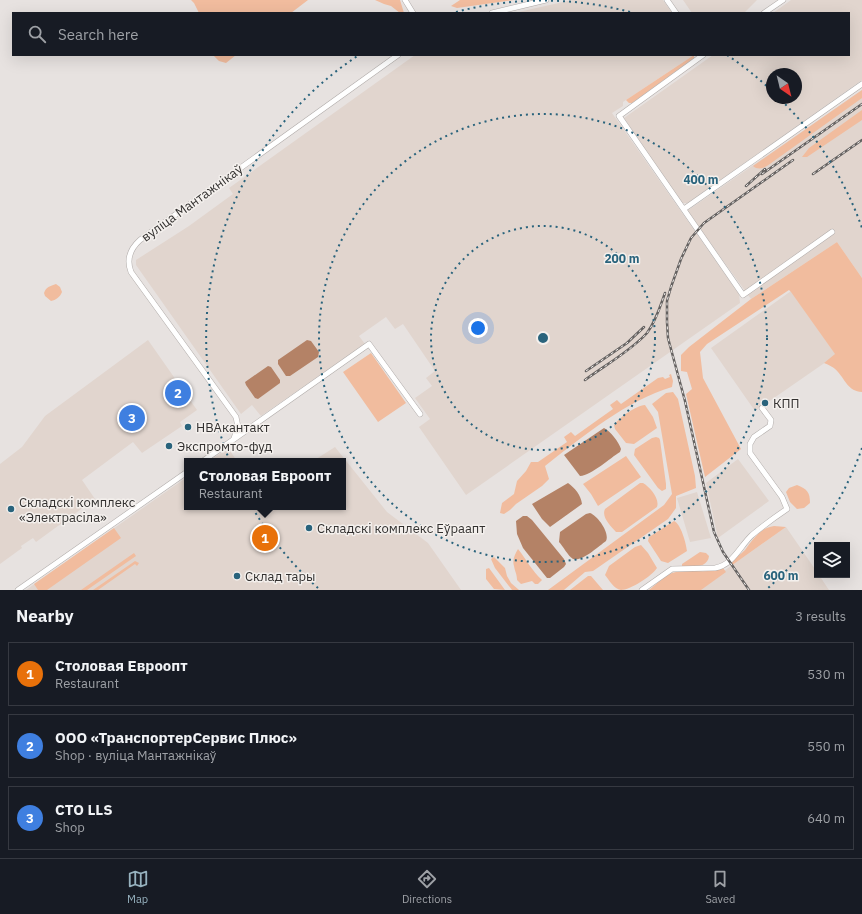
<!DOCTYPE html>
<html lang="en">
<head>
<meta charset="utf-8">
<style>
  body { margin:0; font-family:"IBM Plex Sans",sans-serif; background:#20242c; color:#f1f3f6 }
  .controls { position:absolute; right:12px; bottom:12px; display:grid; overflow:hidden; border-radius:0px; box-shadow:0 4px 16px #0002 }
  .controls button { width:36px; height:36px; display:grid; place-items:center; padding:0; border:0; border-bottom:1px solid #363941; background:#171b24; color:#f1f3f6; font:20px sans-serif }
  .compass { position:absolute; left:766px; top:68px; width:36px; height:36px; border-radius:50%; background:#171b24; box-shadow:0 4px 16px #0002; rotate:145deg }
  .you { position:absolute; left:478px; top:328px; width:14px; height:14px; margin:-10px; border:3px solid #fff; border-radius:50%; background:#1a73e8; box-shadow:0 0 0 6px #1a73e833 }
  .badge { display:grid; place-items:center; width:26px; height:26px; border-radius:50%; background:#97b2bf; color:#fff; font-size:13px; font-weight:700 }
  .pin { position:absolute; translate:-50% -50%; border:2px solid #fff; box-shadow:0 1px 4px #0006 }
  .popup { position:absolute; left:184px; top:458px; width:162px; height:52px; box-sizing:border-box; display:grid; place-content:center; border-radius:0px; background:#171b24; filter:drop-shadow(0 1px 3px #0005); font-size:13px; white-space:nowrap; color:#9ea1a6 }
  .popup b { font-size:15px; color:#f1f3f6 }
  .popup::after { content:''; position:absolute; left:50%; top:100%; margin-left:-8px; border:8px solid transparent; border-top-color:#171b24 }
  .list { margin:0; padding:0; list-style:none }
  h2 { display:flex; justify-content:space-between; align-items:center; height:52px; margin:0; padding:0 16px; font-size:17px }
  h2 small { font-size:13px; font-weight:400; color:#9ea1a6 }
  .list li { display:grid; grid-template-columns:26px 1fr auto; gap:12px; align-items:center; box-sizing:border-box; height:64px; margin:0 8px 8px; padding:0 8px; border:1px solid #363941; border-radius:0px }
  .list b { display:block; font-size:15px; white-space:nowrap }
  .list p { margin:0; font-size:13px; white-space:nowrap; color:#9ea1a6 }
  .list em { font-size:13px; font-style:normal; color:#9ea1a6 }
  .icon { flex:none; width:22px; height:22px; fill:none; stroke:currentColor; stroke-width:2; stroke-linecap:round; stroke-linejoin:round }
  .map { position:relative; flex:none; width:862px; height:590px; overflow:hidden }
  .search { position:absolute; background:#171b24; box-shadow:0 4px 16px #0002; left:12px; right:12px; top:12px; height:44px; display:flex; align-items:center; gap:10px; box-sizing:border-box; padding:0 14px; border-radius:0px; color:#9ea1a6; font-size:15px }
  .sheet { height:268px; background:#171b24 }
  nav { display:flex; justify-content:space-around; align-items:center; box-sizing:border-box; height:56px; border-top:1px solid #363941; background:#171b24; font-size:11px; color:#9ea1a6 }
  nav a { display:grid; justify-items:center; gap:2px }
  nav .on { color:#97b2bf }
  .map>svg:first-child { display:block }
</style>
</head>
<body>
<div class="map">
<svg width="862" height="590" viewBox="0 0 862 590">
  <rect width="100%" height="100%" fill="#e7e2e0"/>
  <path fill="#e1d5ce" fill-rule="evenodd" d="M572,0H663L672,13H514Z
    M683,0H757L744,13H692Z
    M791,0H862V80L688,203H682L624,118L713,55H849V13H773ZM772,74H796V98H772Z
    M415,55H694L623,102V106L612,113L739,294L740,303L466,495L419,427L430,419L415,398L432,386L426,378L435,371L403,324L395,329L386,317L359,336L365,344L261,416L252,405L241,414L136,265V260L189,226L233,194L229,188Z
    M862,90V278L837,242L751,299L687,211Z
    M791,291L836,355L755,411L711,348Z
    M148,340L197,410L180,422L182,426L142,453L133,442L82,480L95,499L36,542L33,538L21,546L22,548L0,564V464L22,447L45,416Z
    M335,447L387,512L428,543L461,590H26L187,477V507H343V461H313Z
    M228,448L237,461H209Z
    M738,459L769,501L718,538L706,483Z
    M697,492L711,538L690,542L677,498Z
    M786,527L817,572V575H819L829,590H697Z"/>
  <path fill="#f1bc9e" d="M191,0H308L291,13H199L194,3Z
    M375,0H400L404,13H400L391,6L384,4Z
    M460,0H514L457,8L451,6Z
    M213,55H236L226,63L219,61Z
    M694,55V58L632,103H629L626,100Z
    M862,90V98L774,161C767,166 760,172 753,166Z
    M862,110V120L807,157H802L809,148Z
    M837,242L862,278V392C848,391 846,381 838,372C834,367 829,365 824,363L835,354L791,292L789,290L707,344L700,352L703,378L741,449L705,477L686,394L692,389L687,372L681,371V355L689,347L751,299Z
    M56,284L60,287L62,292C60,297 56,300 51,301L45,296L44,293C46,287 50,286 56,284Z
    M371,353L406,403L378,422L343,372Z
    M671,374L673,381L672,387C627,400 582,437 545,466L549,479L542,486L516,504L510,510L504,514L500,513L502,503L514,494L517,481L526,471L531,462H538L567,442L564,437L571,432L575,436L613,409L610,405L617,400L621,404L658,378L663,377L665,379L670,377L669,375Z
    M673,392L678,399L695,476L696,488L676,496V508L668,519L593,571L585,572L564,590H548L664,505L672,494L658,412L652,404L666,393Z
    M645,405L653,417L657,428L634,444L626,443L615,429L614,425C620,417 635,406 645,405Z
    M656,437L659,438L660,440L666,484V489L662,491L658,488L634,455L635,449L652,438Z
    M626,456L641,477L598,506L591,494L583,484Z
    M640,483H643C650,487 660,499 657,507L622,532H616C611,526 601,517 605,509Z
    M797,485C807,489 810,492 810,503L804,508L797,509L790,502L786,492L789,488Z
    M674,521C681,524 686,543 687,551L668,563L661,561L648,541L649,537Z
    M774,526L786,527L731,566L730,563C735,558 740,555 745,550C753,539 760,528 774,526Z
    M114,528L121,538L47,590H38L34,584Z
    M641,545L648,553L657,568C652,576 630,590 621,590C614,589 609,580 605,575L609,566L635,547Z
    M518,549C526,559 532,571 542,580L538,584H535L532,581L521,584L517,580C517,574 515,572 514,566C512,560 515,554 518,549Z
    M700,552L706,553L709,556C708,568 691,568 682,566V564Z
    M134,553L136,556L87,590H81Z
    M494,557L505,568L507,576L511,583L519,590H512L495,568L491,559Z
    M135,561L139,563L137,566L135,564L98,590H93Z
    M489,568L505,590L494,589L486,579V569Z
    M723,568L726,572L701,590H649C657,584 665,574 676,572C692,569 708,574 723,568Z
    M588,576H591L603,590H570Z"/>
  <path fill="#b48266" d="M307,340L311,341L319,352L318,357L290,376H286L278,364V360Z
    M268,366L271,367L280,380V383L258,399L255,398L246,385L245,382Z
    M604,428C610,431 619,442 621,449L620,452C610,458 592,475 580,476L564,455Z
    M568,483C575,488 581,495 582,504L550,527L542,519L532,504Z
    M590,513C598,516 610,533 606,541C599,546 582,562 573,559C568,556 563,546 559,542L560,532L586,514Z
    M523,516H527L532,520L564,559L566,564L564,567L550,578H547L523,548L517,534L516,521Z"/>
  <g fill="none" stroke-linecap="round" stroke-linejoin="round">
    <g stroke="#b1acaa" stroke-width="6">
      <path id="minor" d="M405,0L413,13
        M667,0L676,13
        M492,13L546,0
        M764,13L783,0
        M703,55L619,116L743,295L832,232
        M684,209L862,84
        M234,438L238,427L236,417L131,272C126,259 130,249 140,240L398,55
        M203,461L369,344L420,414
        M18,590L187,472
        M642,590L672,569L715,568C733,565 740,546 752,535C763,526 775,517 787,509L782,497L750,453V444L754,437L770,426L771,420L762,408"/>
    </g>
    <use href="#minor" stroke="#fff" stroke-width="5"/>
    <g stroke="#646160" stroke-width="2.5">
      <path id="rail" d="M762,174L862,104
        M813,174L862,140
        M746,186L765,169
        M586,371L627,343L644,327
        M585,380C604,366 632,350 647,333C656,321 660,307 665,293
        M749,590L723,552L714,532L685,401L668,338L667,322V301L671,287L681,259L691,238L704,223L793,160"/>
    </g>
    <use href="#rail" stroke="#f4f0ed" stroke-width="1" stroke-dasharray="3" stroke-linecap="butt"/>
  </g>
  <g fill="none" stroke="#29637c" stroke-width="2" stroke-dasharray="2 4">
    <circle cx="543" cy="338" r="112"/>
    <circle cx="543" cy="338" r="224"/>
    <path d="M862 448A337 337 0 0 1 768 588M318 588A337 337 0 0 1 359 55M456 12A337 337 0 0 1 630 12M727 55A337 337 0 0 1 771 90M781 100A337 337 0 0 1 862 228"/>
  </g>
  <g fill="#29637c" stroke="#f4f0ed" stroke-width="1.5">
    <circle cx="765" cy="403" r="4"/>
    <circle cx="188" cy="427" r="4"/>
    <circle cx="169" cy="446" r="4"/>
    <circle cx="11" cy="509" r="4"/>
    <circle cx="309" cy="528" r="4"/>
    <circle cx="237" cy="576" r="4"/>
  </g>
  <g text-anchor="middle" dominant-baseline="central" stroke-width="3" stroke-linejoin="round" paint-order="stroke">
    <g font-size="13" fill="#32302f" stroke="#f4f0ed">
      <text transform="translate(192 203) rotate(-36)">вуліца Мантажнікаў</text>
    </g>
    <g font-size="13" fill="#32302f" stroke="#f4f0ed" text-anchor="start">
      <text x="773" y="403">КПП</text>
      <text x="196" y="427">НВАкантакт</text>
      <text x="177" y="446">Экспромто-фуд</text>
      <text x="19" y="502">Складскі комплекс<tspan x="19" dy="15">«Электрасіла»</tspan></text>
      <text x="317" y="528">Складскі комплекс Еўраапт</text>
      <text x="245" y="576">Склад тары</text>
    </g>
  </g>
  <circle cx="543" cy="338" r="6" fill="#29637c" stroke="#f4f0ed" stroke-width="2"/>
  <g font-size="12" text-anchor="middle" font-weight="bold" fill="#29637c" stroke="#f4f0ed" stroke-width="3" stroke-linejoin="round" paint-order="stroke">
    <text x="701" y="184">400 m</text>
    <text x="622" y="263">200 m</text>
    <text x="781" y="580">600 m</text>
  </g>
</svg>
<div class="controls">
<button><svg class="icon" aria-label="layers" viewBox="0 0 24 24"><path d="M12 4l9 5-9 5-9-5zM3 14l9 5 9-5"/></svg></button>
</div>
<svg class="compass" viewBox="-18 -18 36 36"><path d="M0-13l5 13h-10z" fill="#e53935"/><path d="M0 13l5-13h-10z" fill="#9ea1a6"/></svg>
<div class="you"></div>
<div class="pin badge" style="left:265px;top:538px;background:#e8710a">1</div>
<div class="popup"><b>Столовая Евроопт</b>Restaurant</div>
<div class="pin badge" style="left:178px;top:393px;background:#3f7fe0">2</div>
<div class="pin badge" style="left:132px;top:418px;background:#3f7fe0">3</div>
<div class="search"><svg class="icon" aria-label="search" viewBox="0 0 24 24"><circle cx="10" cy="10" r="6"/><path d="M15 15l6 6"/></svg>Search here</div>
</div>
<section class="sheet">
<h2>Nearby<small>3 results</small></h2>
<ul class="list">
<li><span class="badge" style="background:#e8710a">1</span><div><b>Столовая Евроопт</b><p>Restaurant</p></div><em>530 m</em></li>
<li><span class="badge" style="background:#3f7fe0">2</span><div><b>ООО «ТранспортерСервис Плюс»</b><p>Shop · вуліца Мантажнікаў</p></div><em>550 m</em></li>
<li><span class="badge" style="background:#3f7fe0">3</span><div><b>СТО LLS</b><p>Shop</p></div><em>640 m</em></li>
</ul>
</section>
<nav>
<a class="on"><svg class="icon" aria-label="map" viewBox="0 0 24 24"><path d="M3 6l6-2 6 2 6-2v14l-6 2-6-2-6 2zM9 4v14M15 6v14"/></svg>Map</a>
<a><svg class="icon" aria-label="directions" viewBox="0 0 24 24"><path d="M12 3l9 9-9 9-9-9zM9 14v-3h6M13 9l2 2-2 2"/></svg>Directions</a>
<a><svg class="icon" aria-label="saved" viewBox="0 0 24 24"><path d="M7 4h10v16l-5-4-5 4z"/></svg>Saved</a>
</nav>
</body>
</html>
